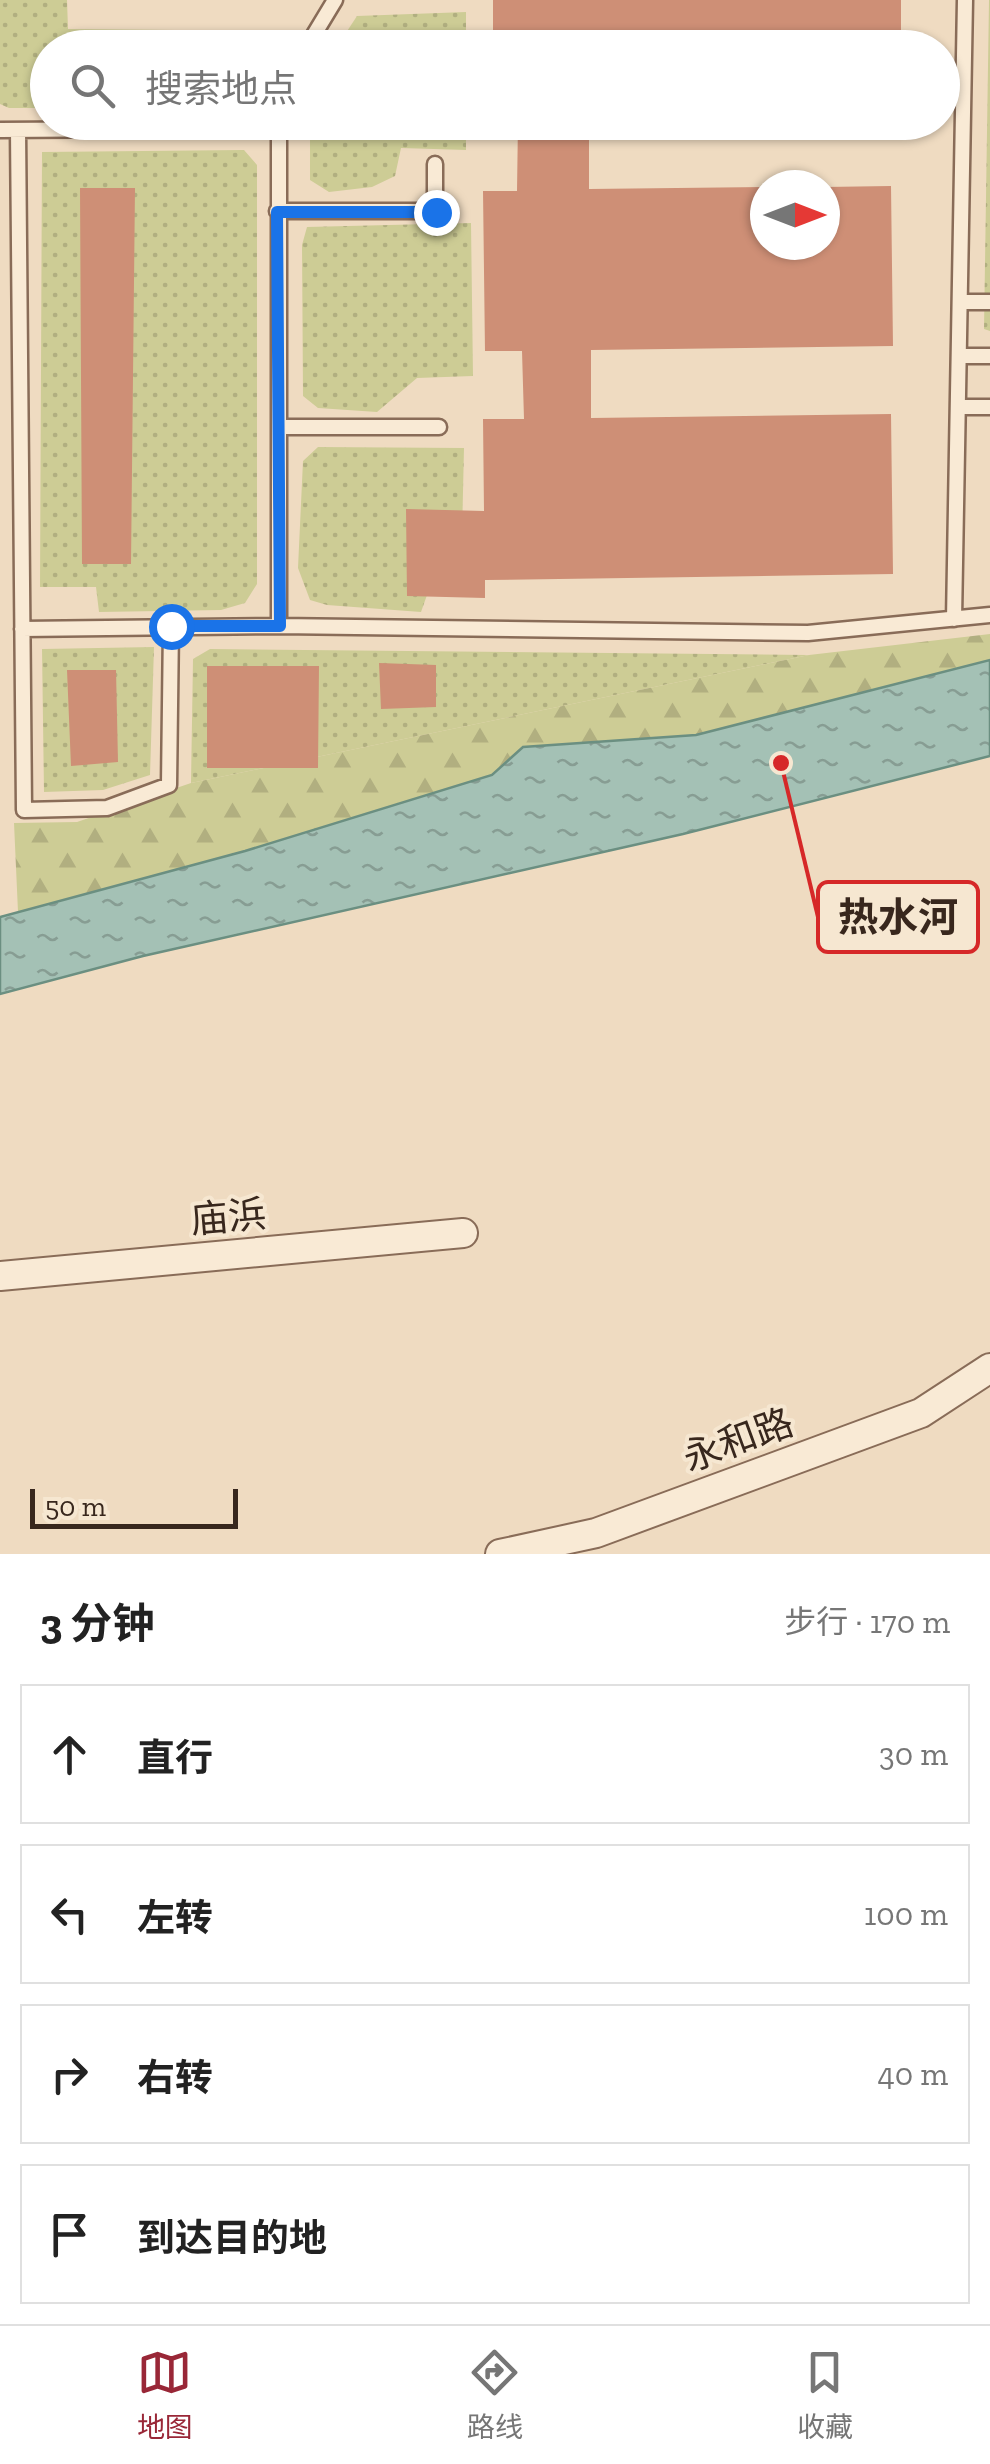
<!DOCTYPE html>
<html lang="zh">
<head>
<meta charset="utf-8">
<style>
  body { margin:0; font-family:"Zilla Slab","Noto Sans SC",serif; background:#f2f2f2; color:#222 }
  .compass { position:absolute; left:750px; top:170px; width:90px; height:90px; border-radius:50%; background:#fff; box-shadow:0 2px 8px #0004; rotate:90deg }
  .scale { position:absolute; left:30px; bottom:25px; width:208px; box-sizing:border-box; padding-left:10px; border:5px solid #38271d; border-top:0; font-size:28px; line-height:35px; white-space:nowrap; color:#38271d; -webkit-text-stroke:8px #f6e7d1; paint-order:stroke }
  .stop { position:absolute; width:30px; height:30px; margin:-22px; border:8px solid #1a73e8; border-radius:50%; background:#fff }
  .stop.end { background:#1a73e8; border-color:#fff; box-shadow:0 2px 10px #0008 }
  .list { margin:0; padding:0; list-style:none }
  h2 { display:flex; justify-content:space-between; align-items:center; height:130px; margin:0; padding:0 40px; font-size:42px }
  h2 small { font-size:32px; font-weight:400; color:#767676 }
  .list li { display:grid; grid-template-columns:65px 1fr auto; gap:30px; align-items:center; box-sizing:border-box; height:140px; margin:0 20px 20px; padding:0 20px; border:2px solid #e0e0e0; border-radius:0px }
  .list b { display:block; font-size:38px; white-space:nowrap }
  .list em { font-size:32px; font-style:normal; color:#767676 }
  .icon { flex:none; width:55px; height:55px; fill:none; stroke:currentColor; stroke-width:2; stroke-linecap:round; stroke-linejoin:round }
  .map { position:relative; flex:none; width:990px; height:1554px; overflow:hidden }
  .search { position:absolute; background:#fff; box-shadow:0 2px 8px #0004; left:30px; right:30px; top:30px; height:110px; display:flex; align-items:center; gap:25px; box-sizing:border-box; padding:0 35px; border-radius:55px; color:#767676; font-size:38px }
  .sheet { height:770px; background:#fff }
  nav { display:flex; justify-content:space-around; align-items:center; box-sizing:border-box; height:140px; border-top:2px solid #e0e0e0; background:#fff; font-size:28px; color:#767676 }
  nav a { display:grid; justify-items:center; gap:5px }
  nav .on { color:#992737 }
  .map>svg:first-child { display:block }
</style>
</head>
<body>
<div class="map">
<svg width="990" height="1554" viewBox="0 0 990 1554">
  <defs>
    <pattern id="grass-dots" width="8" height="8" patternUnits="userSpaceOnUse" patternTransform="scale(2.5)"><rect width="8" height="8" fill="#cdcc95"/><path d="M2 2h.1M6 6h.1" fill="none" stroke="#b1af80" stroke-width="1.8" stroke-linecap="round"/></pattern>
    <pattern id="forest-firs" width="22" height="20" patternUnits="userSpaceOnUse" patternTransform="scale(2.5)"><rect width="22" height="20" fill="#cdcc95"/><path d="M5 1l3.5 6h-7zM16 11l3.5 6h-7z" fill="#b1af80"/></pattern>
    <pattern id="water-ripples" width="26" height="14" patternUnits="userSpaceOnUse" patternTransform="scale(2.5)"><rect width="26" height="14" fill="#a4c1b5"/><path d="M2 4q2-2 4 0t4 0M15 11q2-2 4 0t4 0" fill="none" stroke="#879d93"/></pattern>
  </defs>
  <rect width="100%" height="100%" fill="#efdbc1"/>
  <path fill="url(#grass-dots)" d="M0,0H67L68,29L274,31L266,47L48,48L47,108H9L0,104Z
    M989,0H990V331L984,329Z
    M466,12V47L336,48L357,16Z
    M310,123H466V150L401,148L395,176L372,187L329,192L310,180Z
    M244,150L257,165V584L245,603L221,610L99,612L96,587H40L42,152Z
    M471,223L473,376L417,378L377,412L318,408L303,396L302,245L307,227Z
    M318,447L464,448L461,580L432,581L421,612L327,605L310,600L298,568L303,461Z
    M154,647L150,775L103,790L44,792L42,649Z
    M210,649L809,655L191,783L193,659Z"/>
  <path fill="url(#forest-firs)" d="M990,634V660L696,735L523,747L492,775L245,851L18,912L14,823L77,822L191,783L809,655Z"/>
  <path fill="url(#water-ripples)" stroke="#6b8f81" stroke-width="2.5" d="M990,660V756L683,834L143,956L0,994V917L245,851L492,775L523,747L696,735Z"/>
  <path fill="#ce8f76" d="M493,0H901V48H380L379,34L493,37Z
    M407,122H494V136L407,134Z
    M518,122H589V189L765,187V245H825V187L891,186L893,346L591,350V418L891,414L893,574L485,580V598L407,596L406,509L484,511L483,419H524L522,351H485L483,191H517Z
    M80,188H135L131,564H82Z
    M379,663L436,665V707L381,709Z
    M207,666H319L318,768H207Z
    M67,670H116L118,762L71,766Z"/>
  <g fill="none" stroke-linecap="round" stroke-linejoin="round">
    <g stroke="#896c58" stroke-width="19">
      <path id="lane" d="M306,48L335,0
        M279,122V626
        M0,130L277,128
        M18,130L24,810L107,808L169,785L171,626
        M277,211H435V164
        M960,302H990
        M959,356H990
        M958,407H990
        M279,427H439
        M954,619L965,0
        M22,629L279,626L808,633L990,615"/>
    </g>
    <g stroke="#896c58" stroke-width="32">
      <path id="street" d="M0,1276L463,1233
        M500,1554L596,1533L921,1413L990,1368"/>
    </g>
    <use href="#lane" stroke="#f9ead5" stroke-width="14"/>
    <use href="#street" stroke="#f9ead5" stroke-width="28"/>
  </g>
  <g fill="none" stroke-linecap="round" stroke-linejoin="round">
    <path stroke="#1a73e8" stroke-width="12" d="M171,626H280L277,212H436"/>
  </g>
  <g text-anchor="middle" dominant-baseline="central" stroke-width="8" stroke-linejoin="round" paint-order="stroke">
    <g font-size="38" fill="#38271d" stroke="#f6e7d1">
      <text transform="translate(228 1217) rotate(-5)">庙浜</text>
      <text transform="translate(738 1440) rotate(-20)">永和路</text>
    </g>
  </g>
  <path fill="none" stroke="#d62828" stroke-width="4" d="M781 763L818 917"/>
  <circle fill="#d62828" stroke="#f6e7d1" stroke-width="4" cx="781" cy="763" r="10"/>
  <rect fill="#f6e7d1" stroke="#d62828" stroke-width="4" x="818" y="882" width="160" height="70" rx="10"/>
  <g font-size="40" text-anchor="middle" font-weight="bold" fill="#38271d">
    <text x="898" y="931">热水河</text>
  </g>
</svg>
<svg class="compass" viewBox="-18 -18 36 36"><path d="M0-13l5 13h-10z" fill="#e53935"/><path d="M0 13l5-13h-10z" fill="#767676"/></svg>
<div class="scale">50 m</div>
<div class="stop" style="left:171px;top:626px"></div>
<div class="stop end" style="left:436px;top:212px"></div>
<div class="search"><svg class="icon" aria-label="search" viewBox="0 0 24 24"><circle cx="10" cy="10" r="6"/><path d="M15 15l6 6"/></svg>搜索地点</div>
</div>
<section class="sheet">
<h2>3 分钟<small>步行 · 170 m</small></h2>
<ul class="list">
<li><svg class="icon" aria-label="ahead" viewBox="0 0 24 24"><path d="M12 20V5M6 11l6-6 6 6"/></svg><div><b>直行</b></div><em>30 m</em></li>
<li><svg class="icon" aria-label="left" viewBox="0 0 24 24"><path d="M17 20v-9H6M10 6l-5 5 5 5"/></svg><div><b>左转</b></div><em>100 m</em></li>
<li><svg class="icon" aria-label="right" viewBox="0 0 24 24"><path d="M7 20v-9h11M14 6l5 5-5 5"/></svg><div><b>右转</b></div><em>40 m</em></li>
<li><svg class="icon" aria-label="arrive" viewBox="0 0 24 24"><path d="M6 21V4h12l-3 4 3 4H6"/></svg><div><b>到达目的地</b></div></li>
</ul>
</section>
<nav>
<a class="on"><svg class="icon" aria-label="map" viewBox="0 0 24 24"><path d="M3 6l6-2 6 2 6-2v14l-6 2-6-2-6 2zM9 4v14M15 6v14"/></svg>地图</a>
<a><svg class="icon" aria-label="directions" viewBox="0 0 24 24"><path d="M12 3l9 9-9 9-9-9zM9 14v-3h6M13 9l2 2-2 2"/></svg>路线</a>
<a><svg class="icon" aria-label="saved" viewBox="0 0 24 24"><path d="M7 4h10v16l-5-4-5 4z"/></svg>收藏</a>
</nav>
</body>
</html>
